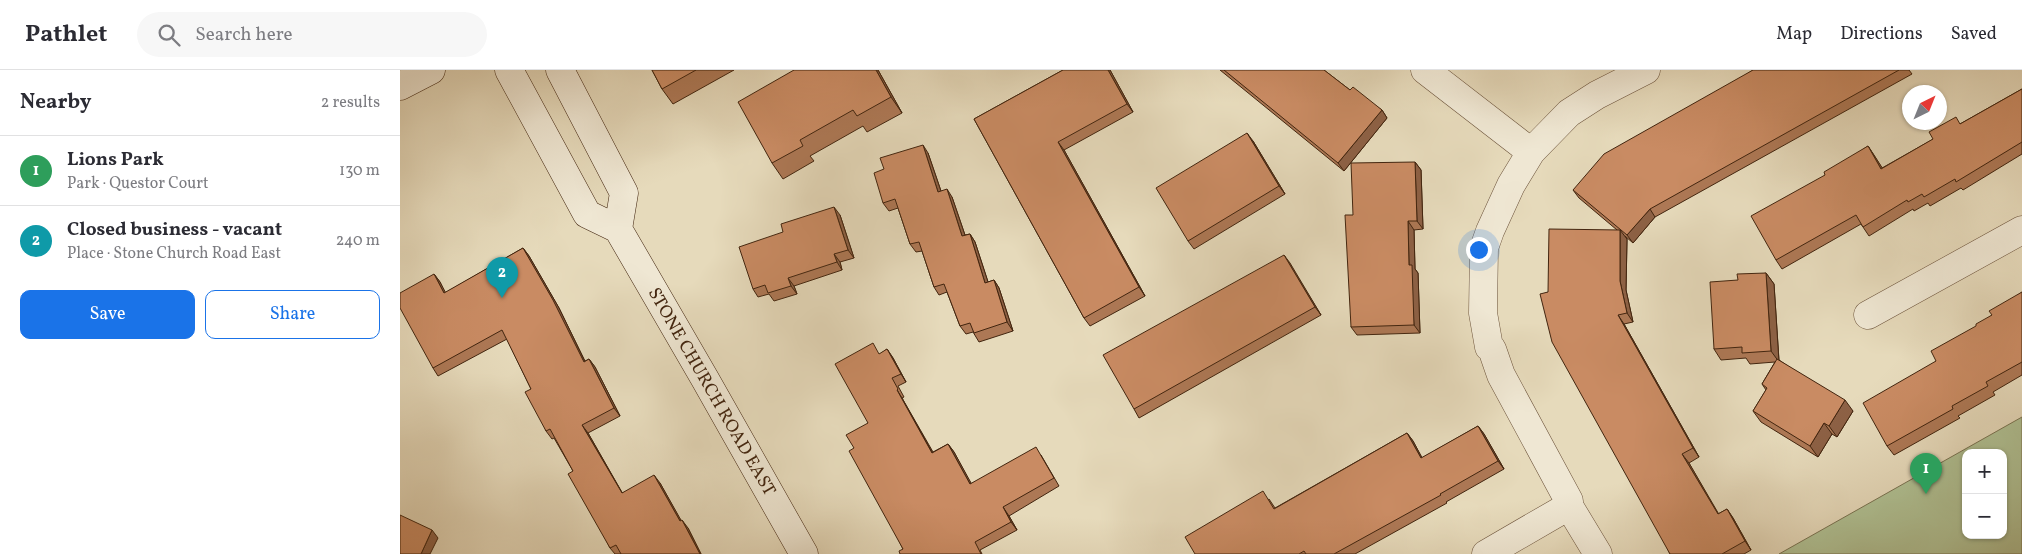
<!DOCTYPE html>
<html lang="en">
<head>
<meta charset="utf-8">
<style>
  body { margin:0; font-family:Vollkorn,serif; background:#f7f7f7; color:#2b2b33 }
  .controls { position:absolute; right:15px; bottom:15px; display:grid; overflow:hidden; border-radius:10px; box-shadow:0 1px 4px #0004 }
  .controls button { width:45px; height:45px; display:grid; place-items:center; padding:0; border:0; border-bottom:1px solid #e1e1e2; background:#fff; color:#2b2b33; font:25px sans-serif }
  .compass { position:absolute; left:1502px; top:15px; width:45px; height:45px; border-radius:50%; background:#fff; box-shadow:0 1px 4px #0004; rotate:43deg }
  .you { position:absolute; left:1078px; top:179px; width:18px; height:18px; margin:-12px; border:4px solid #fff; border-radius:50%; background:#1a73e8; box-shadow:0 0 0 8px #1a73e833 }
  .badge { display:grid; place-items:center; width:32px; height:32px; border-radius:50%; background:#1a73e8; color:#fff; font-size:16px; font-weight:700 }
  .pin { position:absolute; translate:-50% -41px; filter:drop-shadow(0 1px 2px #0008) }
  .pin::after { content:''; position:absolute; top:26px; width:18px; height:15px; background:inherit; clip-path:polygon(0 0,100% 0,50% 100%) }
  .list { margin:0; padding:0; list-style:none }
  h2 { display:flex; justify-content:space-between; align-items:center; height:65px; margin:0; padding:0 20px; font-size:21px }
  h2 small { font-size:16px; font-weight:400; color:#7c7c81 }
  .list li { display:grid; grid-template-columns:32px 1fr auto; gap:15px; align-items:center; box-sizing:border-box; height:70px; padding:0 20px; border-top:1px solid #e1e1e2 }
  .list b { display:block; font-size:19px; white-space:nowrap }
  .list p { margin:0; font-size:16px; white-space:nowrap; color:#7c7c81 }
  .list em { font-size:16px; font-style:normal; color:#7c7c81 }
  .actions { display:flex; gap:10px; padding:15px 20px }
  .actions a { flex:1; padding:11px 0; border:1px solid #1a73e8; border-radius:10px; text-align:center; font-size:18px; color:#1a73e8 }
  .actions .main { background:#1a73e8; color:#fff }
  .icon { flex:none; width:28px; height:28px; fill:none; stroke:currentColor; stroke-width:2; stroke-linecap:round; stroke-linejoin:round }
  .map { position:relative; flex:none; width:1622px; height:484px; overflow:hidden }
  header { display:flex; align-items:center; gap:30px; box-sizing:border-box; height:70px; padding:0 25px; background:#fff; border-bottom:1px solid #e1e1e2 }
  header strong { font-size:24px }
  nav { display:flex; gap:28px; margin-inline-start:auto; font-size:18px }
  .search { width:350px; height:45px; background:#f7f7f7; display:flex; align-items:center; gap:12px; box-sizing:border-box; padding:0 18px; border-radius:28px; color:#7c7c81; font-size:19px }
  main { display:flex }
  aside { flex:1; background:#fff }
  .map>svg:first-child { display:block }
</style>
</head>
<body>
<header>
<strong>Pathlet</strong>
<div class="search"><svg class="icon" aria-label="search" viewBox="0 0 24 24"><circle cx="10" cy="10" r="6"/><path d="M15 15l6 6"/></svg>Search here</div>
<nav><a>Map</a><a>Directions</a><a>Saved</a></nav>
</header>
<main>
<aside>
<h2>Nearby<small>2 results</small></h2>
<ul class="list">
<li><span class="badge" style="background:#2e9e5b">1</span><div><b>Lions Park</b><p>Park · Questor Court</p></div><em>130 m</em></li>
<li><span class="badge" style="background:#0f9aa8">2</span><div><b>Closed business - vacant</b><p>Place · Stone Church Road East</p></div><em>240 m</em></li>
</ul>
<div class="actions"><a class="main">Save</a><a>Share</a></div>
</aside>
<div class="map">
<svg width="1622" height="484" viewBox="0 0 1622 484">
  <rect width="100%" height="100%" fill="#e6dabb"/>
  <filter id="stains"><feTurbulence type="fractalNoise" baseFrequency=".004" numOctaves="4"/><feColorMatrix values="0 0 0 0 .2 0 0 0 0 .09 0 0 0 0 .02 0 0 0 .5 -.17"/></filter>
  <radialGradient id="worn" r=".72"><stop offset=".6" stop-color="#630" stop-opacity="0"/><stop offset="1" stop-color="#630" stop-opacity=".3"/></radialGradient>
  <path fill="#b0c194" stroke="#797352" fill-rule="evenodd" d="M1622,347V484H1379ZM1566,383H1603V465H1566Z"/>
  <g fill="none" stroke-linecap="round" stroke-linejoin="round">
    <g stroke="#6b523a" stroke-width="29">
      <path id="street" d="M1025,0L1131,82
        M1468,245L1622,160
        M1086,484L1169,436
        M1198,484L1169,436V431L1101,305L1092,279L1089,277L1083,243L1084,178L1090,161L1111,115L1131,82L1169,43L1197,25L1246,0"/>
    </g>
    <g stroke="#42250f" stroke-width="29">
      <path id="secondary" d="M109,0L187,144L218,159L305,309L404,484
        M160,0L224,123L218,159
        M0,16L31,0"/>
    </g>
    <use href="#street" stroke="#efe7d3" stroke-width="28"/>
    <use href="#secondary" stroke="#efe7d3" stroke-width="28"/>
  </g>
  <path fill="#ad7855" stroke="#42250f" d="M252,0H334L273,34L262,19Z
    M394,0H478L502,43L467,62L463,56L410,86L414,91L383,109L372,93Z
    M663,0H710L733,42L664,80L745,226L690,256L684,248L574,49Z
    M820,0H924L950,20L982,40L987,48L944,101Z
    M1353,0H1509L1512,4L1255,147L1233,173L1225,166L1227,169L1226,220L1233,252L1224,254L1299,387L1289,393L1318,444L1327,439L1333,448L1351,480L1344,484H1270L1148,222L1217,160L1179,128L1173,120Z
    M1622,19V84L1563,120L1561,118L1530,136L1528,133L1514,141L1513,139L1469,166L1461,154L1382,199L1376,190L1425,105L1468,76L1482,98Z
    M853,71L885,124L794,179L788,171Z
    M528,83L541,121L552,127L565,165L570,164L575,172L588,212L594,210L599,218L613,261L579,272L573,262L566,264L560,256L547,222L539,225L534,217L522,181L516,182L510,174L498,138L489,141L483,133Z
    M1015,92L1021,100L1023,159L1014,160L1015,199L1018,203L1020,263L957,265L951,257Z
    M440,145L454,188L440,192L442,200L394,216L397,224L374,231L369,224L358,227L353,219Z
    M123,178L129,186L159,238L185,291L189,289L195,297L220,346L188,363L222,423L260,413L281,451L288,458L301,484H215L210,478L173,401L154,368L152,369L146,361L131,319L107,269L38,306L33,298L34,204L40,212L45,223Z
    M884,185L921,245L739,348L734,339Z
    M1366,203L1374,214L1379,290L1453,341L1437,367L1432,364L1418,387L1361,352L1353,341L1366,320L1362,314L1375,292L1350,294L1346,288L1321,290L1314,279L1338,210Z
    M1622,222V305L1593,322L1595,325L1558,346L1560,348L1494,385L1487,376L1536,291L1592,245Z
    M487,279L493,288L506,312L498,316L504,327L502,328L533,382L548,374L554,382L571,414L641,385L659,416L609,446L617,460L580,480L582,484H500L503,479L454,378L468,353L480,284Z
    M1078,356L1084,364L1104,399L1046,432L1047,433L955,484H795L869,429L875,438L1007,363L1013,371L1022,388Z"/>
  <path fill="#8d6145" stroke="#42250f" d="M476,0H478L502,43L491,27Z
    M708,0H710L733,42L727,34Z
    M982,40L987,48L944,101L938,93Z
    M847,63L853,71L885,124L879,116Z
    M658,72L664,80L745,226L739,217Z
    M523,75L528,83L544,130L538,122Z
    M1468,76L1474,85L1488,107L1481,99Z
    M1015,92L1021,100L1023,159L1017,151Z
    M547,119L552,127L568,174L562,166Z
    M434,137L440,145L454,188L448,180Z
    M1250,139L1255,147L1233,173L1227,165Z
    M1008,151L1014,160L1015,199L1018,203L1020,263L1014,255L1009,195Z
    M1220,160L1227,169L1226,220L1233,252L1227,243L1220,211Z
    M570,164L575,172L591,221L585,213Z
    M123,178L129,186L159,238L189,300L184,292Z
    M434,184L440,192L442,200L437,192Z
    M884,185L890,193L921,245L915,237Z
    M1366,203L1374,214L1379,292L1371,281Z
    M34,204L40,212L50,231L44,223Z
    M388,208L394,216L397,224L391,216Z
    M594,210L599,218L613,261L607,252Z
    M1218,245L1224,254L1299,387L1293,378Z
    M487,279L493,288L506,312L501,304Z
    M189,289L195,297L220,346L214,338Z
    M497,320L502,328L537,391L532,383Z
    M1445,330L1453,341L1437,367L1429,356Z
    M1424,353L1432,364L1418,387L1410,376Z
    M182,355L188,363L227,431L222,423Z
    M1078,356L1084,364L1104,399L1098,391Z
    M1007,363L1013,371L1027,397L1021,388Z
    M548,374L554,382L576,422L570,414Z
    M1282,384L1289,393L1324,453L1318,444Z
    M254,405L260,413L286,459L280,451Z
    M603,437L609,446L617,460L611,452Z
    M1327,439L1333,448L1351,480L1345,471Z
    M282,450L288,458L301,484H300Z
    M32,460L38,468L30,484H21Z"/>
  <path fill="#c98b63" stroke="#42250f" d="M252,0H296L262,19Z
    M394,0H476L491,27L457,46L453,40L400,70L403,76L372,93L338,32Z
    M663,0H708L727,34L658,72L739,217L684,248L574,49Z
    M824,0H924L950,20L953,17L982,40L938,93Z
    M1353,0H1499L1250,139L1227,165L1173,120L1204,84Z
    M1622,19V72L1556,112L1555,109L1524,127L1522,124L1508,132L1507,130L1463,157L1456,145L1376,190L1351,146L1425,105L1424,102L1468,76L1481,99L1533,69L1529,62L1556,47L1560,54Z
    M847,63L879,116L788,171L756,118Z
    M523,75L538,122L547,119L562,166L570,164L585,213L594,210L607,252L574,263L570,253L560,256L544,214L534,217L519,172L510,174L495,129L483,133L474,103L484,99L480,88Z
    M1015,92L1017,151H1008L1009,195H1012L1014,255L951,257L945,145H953L951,93Z
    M434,137L448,180L434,184L437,192L388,208L391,216L368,223L365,215L353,219L339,177L383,162L381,154Z
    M1149,159L1220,160V211L1227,243L1218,245L1293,378L1282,384L1318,444L1327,439L1345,471L1322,484H1270L1152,272L1140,224L1148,222Z
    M123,178L153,230L184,292L189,289L214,338L182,355L222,423L254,405L280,451L282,450L300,484H221L216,475L210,478L168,404L173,401L150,359L146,361L125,322L131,319L102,260L33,298L0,238V223L34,204L44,223Z
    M884,185L915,237L734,339L703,285Z
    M1366,203L1371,281L1342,283V277L1314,279L1310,212L1338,210L1337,204Z
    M1622,222V292L1586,312L1588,316L1552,336L1553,339L1487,376L1463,333L1536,291L1531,281L1576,256V254L1592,245L1589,241Z
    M473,273L479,284L487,279L501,304L492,308L498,319L497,320L532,383L548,374L570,414L636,377L654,408L603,437L611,452L575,472L581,484H500L499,481L503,479L449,381L454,378L446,365L468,353L435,294Z
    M1377,289L1445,330L1429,356L1424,353L1410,376L1353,341L1367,318L1362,314Z
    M1078,356L1098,391L1040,424L1041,425L934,484H906L904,481L899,484H795L785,467L863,421L874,439L1007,363L1021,388Z
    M0,445L32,460L21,484H0Z"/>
  <g text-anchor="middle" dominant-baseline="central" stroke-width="4.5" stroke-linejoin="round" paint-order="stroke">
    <g font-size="18" fill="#42250f" stroke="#efe7d3">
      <text transform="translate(311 322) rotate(60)">STONE CHURCH ROAD EAST</text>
    </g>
  </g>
  <rect width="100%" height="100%" filter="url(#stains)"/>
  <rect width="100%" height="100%" fill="url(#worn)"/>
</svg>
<div class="controls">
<button>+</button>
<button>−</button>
</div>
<svg class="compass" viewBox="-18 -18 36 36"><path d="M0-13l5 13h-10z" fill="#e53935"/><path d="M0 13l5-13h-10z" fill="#7c7c81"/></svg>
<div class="you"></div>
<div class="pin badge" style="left:1526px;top:424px;background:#2e9e5b">1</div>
<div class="pin badge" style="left:102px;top:228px;background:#0f9aa8">2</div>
</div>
</main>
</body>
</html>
